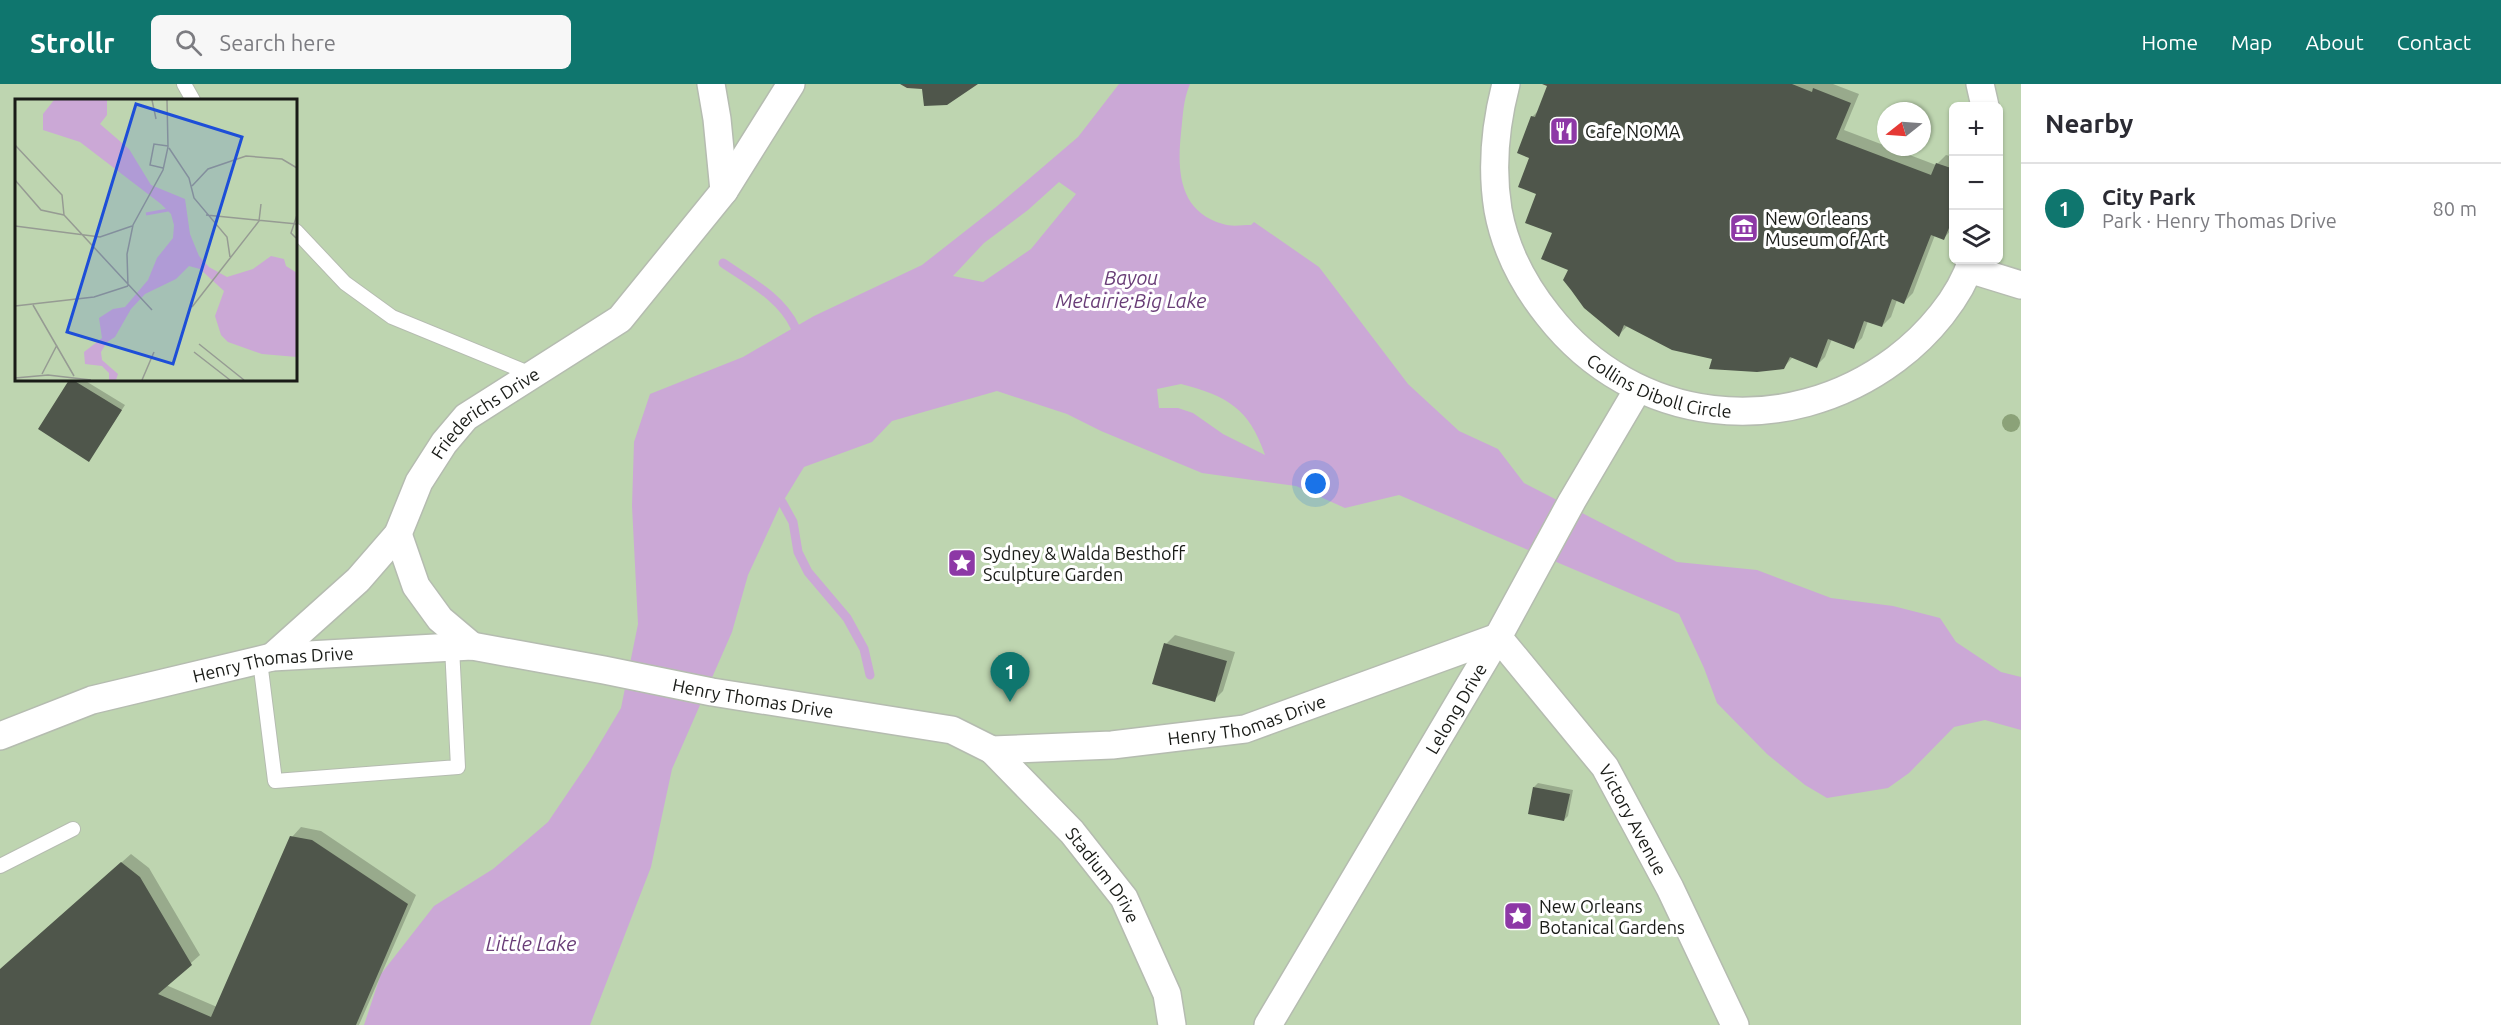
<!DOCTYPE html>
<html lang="en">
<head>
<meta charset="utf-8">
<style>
  body { margin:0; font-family:Ubuntu,sans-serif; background:#f7f7f7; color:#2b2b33 }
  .controls { position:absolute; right:18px; top:18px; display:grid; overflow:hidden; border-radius:9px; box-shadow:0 2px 4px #0004 }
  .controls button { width:54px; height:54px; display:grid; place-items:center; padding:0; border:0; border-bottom:2px solid #e1e1e2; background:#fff; color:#2b2b33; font:30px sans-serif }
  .compass { position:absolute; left:1877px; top:18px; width:54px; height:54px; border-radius:50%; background:#fff; box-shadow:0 2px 4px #0004; rotate:253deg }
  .you { position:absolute; left:1316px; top:400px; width:21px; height:21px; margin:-15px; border:4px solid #fff; border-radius:50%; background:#1a73e8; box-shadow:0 0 0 9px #1a73e833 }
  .badge { display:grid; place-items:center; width:39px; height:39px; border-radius:50%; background:#0f766e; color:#fff; font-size:20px; font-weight:700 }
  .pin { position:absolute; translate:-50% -50px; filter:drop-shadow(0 2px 3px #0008) }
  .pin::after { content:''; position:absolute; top:32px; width:21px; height:18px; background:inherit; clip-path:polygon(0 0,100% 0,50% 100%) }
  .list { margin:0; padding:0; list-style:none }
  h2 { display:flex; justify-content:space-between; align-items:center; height:78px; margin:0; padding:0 24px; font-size:26px }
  h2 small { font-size:20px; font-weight:400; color:#7c7c81 }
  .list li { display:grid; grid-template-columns:39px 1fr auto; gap:18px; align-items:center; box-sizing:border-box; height:90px; padding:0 24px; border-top:2px solid #e1e1e2 }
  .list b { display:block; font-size:22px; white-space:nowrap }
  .list p { margin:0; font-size:20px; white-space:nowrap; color:#7c7c81 }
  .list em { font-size:20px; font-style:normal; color:#7c7c81 }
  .icon { flex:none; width:33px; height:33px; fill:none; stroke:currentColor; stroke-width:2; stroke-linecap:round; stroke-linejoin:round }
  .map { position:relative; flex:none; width:2021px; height:941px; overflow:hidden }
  header { display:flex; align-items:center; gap:36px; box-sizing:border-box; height:84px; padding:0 30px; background:#0f766e; color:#fff }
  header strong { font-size:28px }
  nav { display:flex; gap:33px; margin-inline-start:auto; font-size:21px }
  .search { width:420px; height:54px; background:#f7f7f7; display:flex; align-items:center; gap:15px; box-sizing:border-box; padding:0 21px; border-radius:9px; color:#7c7c81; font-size:22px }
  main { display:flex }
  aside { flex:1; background:#fff }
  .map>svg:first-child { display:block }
</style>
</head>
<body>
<header>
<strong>Strollr</strong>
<div class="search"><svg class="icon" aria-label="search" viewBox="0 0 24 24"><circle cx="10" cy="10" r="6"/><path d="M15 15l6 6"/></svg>Search here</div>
<nav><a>Home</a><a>Map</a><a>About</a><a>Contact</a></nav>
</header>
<main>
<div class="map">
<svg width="2021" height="941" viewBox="0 0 2021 941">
  <rect width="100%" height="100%" fill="#e9f1e5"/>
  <path fill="#bed5b0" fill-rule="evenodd" d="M0,0H2021V941H0ZM16,16H296V296H16ZM1954,22H1998V176H1954ZM1886,27H1922V63H1886Z"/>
  <path fill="#cba8d6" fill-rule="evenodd" d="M1119,0H1190C1183,16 1183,32 1181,49C1177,87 1179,128 1223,140C1231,143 1242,141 1251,141L1254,138L1319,183L1408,300L1459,347L1498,365L1524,399L1677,478L1757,486L1831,514L1893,522L1940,534L1956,558L2001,588L2021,593V646L1985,636L1954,643L1909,689L1888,704L1827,714L1805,701L1767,670L1717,619L1704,584L1679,530L1399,411L1345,424L1296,402L1202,389L1101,347L1067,330L997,307L892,337L872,358L804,383L779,424L748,491L732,548L672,685L651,783L590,941H364L381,890L434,822L493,785L548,738L590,676L621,624L638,540L632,422L634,358L650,310L743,273L814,232L922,181L996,123L1078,53ZM1059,98L1076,110L1031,165L983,198L953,192L984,159L1028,126ZM1181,300C1227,312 1249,324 1265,371L1223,350L1193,329L1178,324H1159L1157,305Z"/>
  <path fill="#0003" d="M1545,0H1833L1859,10L1844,46L1936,81L1946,71L1954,73V143L1944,154L1935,151L1913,209L1904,218L1897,216L1891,233L1882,242L1868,237L1862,254L1853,263L1832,255L1825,273L1816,282L1793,273L1783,284L1714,274L1628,241L1619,251L1570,185L1538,109L1531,73L1532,33L1539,26L1549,1Z
    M71,296H84L125,321L89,376L40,345Z
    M1175,551L1235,568L1223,607L1214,616L1166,560Z
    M1538,699L1573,706L1568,732L1564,736L1534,703Z
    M301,743L321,747L416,811L359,941H0V886L131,770L149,784L200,871L166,901L217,923L292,753Z"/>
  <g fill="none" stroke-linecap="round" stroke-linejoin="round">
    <path stroke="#cba8d6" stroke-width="9" d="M723,179C749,197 781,213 795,243
      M782,418L793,438L798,468L808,488L847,534L864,565L870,591"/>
  </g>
  <path fill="#4f564b" d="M900,0H978L947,21L924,22L922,5L907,4Z
    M1542,0H1792L1812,8L1813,4L1851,19L1836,55L1931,91L1936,79L1954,85V132L1944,156L1931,151L1904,220L1892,215L1882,243L1864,237L1854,265L1828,255L1817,284L1790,273L1784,285L1757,288L1709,285L1712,275L1672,266L1624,241L1619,253L1584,224L1571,206L1563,196L1568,186L1541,175L1552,149L1525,139L1536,110L1518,103L1529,74L1517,69L1531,32L1535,33L1547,2Z
    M69,296H73L122,326L89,378L38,345Z
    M1164,559L1227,577L1215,618L1152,600Z
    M1533,703L1570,710L1564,737L1528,730Z
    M290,752L312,756L408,820L356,941H0V885L121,778L140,793L192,881L158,910L211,933Z"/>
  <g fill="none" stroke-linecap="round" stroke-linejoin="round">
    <g stroke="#b5bcb0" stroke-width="16">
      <path id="service" d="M184,0L193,16
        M296,147L345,199L392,233L531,290
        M260,577L275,697L458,683L452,563
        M0,782L73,745"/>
    </g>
    <g stroke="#b5bcb0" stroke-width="30">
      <g id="minor">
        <path d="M711,0L717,35L724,107"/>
        <path id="s1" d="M1506,0C1495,42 1491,83 1498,126C1505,164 1524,201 1548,231C1634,341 1785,358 1896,275C1928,251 1960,214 1972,176"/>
        <path d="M1980,0L1985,22"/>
        <path d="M1969,185L2021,201"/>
        <path d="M398,450L416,502L440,535L472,562"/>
        <path id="s2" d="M1498,553L1605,683L1670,804L1735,941"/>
        <path id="s3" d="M272,573L358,496L398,450L419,398L444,359L466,333L620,235L724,107L791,0"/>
        <path id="s4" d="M0,652L92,616L272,573L472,562L604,586L712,608L952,646L992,666L1112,661L1245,645L1498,553"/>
        <path id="s5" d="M992,666L1072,748L1124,814L1167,910L1172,941"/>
        <path id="s6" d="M1268,941L1498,553L1572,417L1638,305"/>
      </g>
    </g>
    <use href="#service" stroke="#fff" stroke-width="14"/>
    <use href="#minor" stroke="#fff" stroke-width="27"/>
  </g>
  <circle fill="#8ba278" cx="2011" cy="339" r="9"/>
  <defs>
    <g id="restaurant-square" transform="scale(1.5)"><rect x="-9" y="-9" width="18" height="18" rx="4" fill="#8d38a6" stroke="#fff"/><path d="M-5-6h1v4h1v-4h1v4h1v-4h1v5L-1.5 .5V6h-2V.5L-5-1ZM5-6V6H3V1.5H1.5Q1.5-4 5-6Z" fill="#fff"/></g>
    <g id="museum-square" transform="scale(1.5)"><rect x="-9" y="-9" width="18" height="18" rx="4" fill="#8d38a6" stroke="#fff"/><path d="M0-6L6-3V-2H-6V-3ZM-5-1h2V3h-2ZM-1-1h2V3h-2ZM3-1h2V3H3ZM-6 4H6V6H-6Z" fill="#fff"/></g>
    <g id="sight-square" transform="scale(1.5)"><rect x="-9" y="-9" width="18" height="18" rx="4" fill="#8d38a6" stroke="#fff"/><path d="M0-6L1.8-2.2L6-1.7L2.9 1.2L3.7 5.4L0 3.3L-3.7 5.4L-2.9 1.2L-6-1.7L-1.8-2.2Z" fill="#fff"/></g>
  </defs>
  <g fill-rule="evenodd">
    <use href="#restaurant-square" x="1564" y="47"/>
    <use href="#museum-square" x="1744" y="144"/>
    <use href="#sight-square" x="962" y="479"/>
    <use href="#sight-square" x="1518" y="832"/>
  </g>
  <g text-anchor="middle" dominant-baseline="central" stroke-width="6" stroke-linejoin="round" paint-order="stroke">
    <g font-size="18" fill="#191b17" stroke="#fff" text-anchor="start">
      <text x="1585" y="47">Cafe NOMA</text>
      <text x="1765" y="134">New Orleans<tspan x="1765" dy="21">Museum of Art</tspan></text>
      <text x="983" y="469">Sydney &amp; Walda Besthoff<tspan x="983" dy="21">Sculpture Garden</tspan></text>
      <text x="1539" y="822">New Orleans<tspan x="1539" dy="21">Botanical Gardens</tspan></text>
    </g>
    <g font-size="18" fill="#191b17" stroke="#fff">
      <text stroke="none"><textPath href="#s1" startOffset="381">Collins Diboll Circle</textPath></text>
      <text stroke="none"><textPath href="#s3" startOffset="330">Friederichs Drive</textPath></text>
      <text stroke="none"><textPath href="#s4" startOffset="284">Henry Thomas Drive</textPath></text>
      <text stroke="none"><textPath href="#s4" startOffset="770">Henry Thomas Drive</textPath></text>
      <text stroke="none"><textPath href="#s6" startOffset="368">Lelong Drive</textPath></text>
      <text stroke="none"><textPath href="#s4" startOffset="1274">Henry Thomas Drive</textPath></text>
      <text stroke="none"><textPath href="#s2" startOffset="228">Victory Avenue</textPath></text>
      <text stroke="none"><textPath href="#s5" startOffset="168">Stadium Drive</textPath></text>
    </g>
    <g font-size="20" font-style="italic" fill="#693d77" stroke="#fff">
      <text x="1131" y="193">Bayou<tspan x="1131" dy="23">Metairie;Big Lake</tspan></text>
      <text x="531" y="859">Little Lake</text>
    </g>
  </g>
  <g transform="translate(15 15)">
    <rect width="282" height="282" fill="#e9f1e5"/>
    <path d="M0,1H282V281H0Z" fill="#bed5b0"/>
    <path d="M39,1H92V16L85,25L114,50L136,86L170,100L175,135L184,157L194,168L212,178L238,170L256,157L269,160L271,167L282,174V258L247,255L213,243L206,236L200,217L209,192L185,170L174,167L161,180L130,195L116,210L100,238L92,243L86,253L87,261L103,275L101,281H94V274L87,267L70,265L69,253L87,239L84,219L98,210L110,208L133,181L142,159L158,139L159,126L156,115L146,105L65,43L28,31V15Z" fill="#cba8d6"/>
    <path fill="none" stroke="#cba8d6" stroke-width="3" d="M131,115L153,111"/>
    <path fill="none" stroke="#969b93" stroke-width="1.5" d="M137,1L141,20M0,46L47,96L49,116L26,111L0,81M154,49L174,79L179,99L212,138L215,158M148,69L135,66L139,45L153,47M177,87L193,70L231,57L267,60L282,69M49,116L137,211M191,116L282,125M0,127L85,138L117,127M281,139L276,134L282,116M113,187L112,155L118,126L148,71L153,48L152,1M18,206L59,277M0,207L79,198L113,187M177,208L244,122L246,105M184,245L229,281M179,253L215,281M27,275L42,246M0,279L33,276L76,281M127,281L139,253"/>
    <path fill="#1d4ed8" fill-opacity="0.15" stroke="#1d4ed8" stroke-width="3" d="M121,5L227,38L158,265L52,233Z"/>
    <rect width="282" height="282" fill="none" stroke="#191b17" stroke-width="3"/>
  </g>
</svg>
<div class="controls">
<button>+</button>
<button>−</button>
<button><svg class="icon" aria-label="layers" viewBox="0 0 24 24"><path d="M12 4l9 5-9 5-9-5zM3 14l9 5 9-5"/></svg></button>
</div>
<svg class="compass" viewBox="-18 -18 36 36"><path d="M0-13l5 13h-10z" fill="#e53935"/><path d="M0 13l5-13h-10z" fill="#7c7c81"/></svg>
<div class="you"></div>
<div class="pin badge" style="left:1010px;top:618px">1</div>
</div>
<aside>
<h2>Nearby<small></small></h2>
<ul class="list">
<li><span class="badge">1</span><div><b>City Park</b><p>Park · Henry Thomas Drive</p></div><em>80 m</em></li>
</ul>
</aside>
</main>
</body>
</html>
